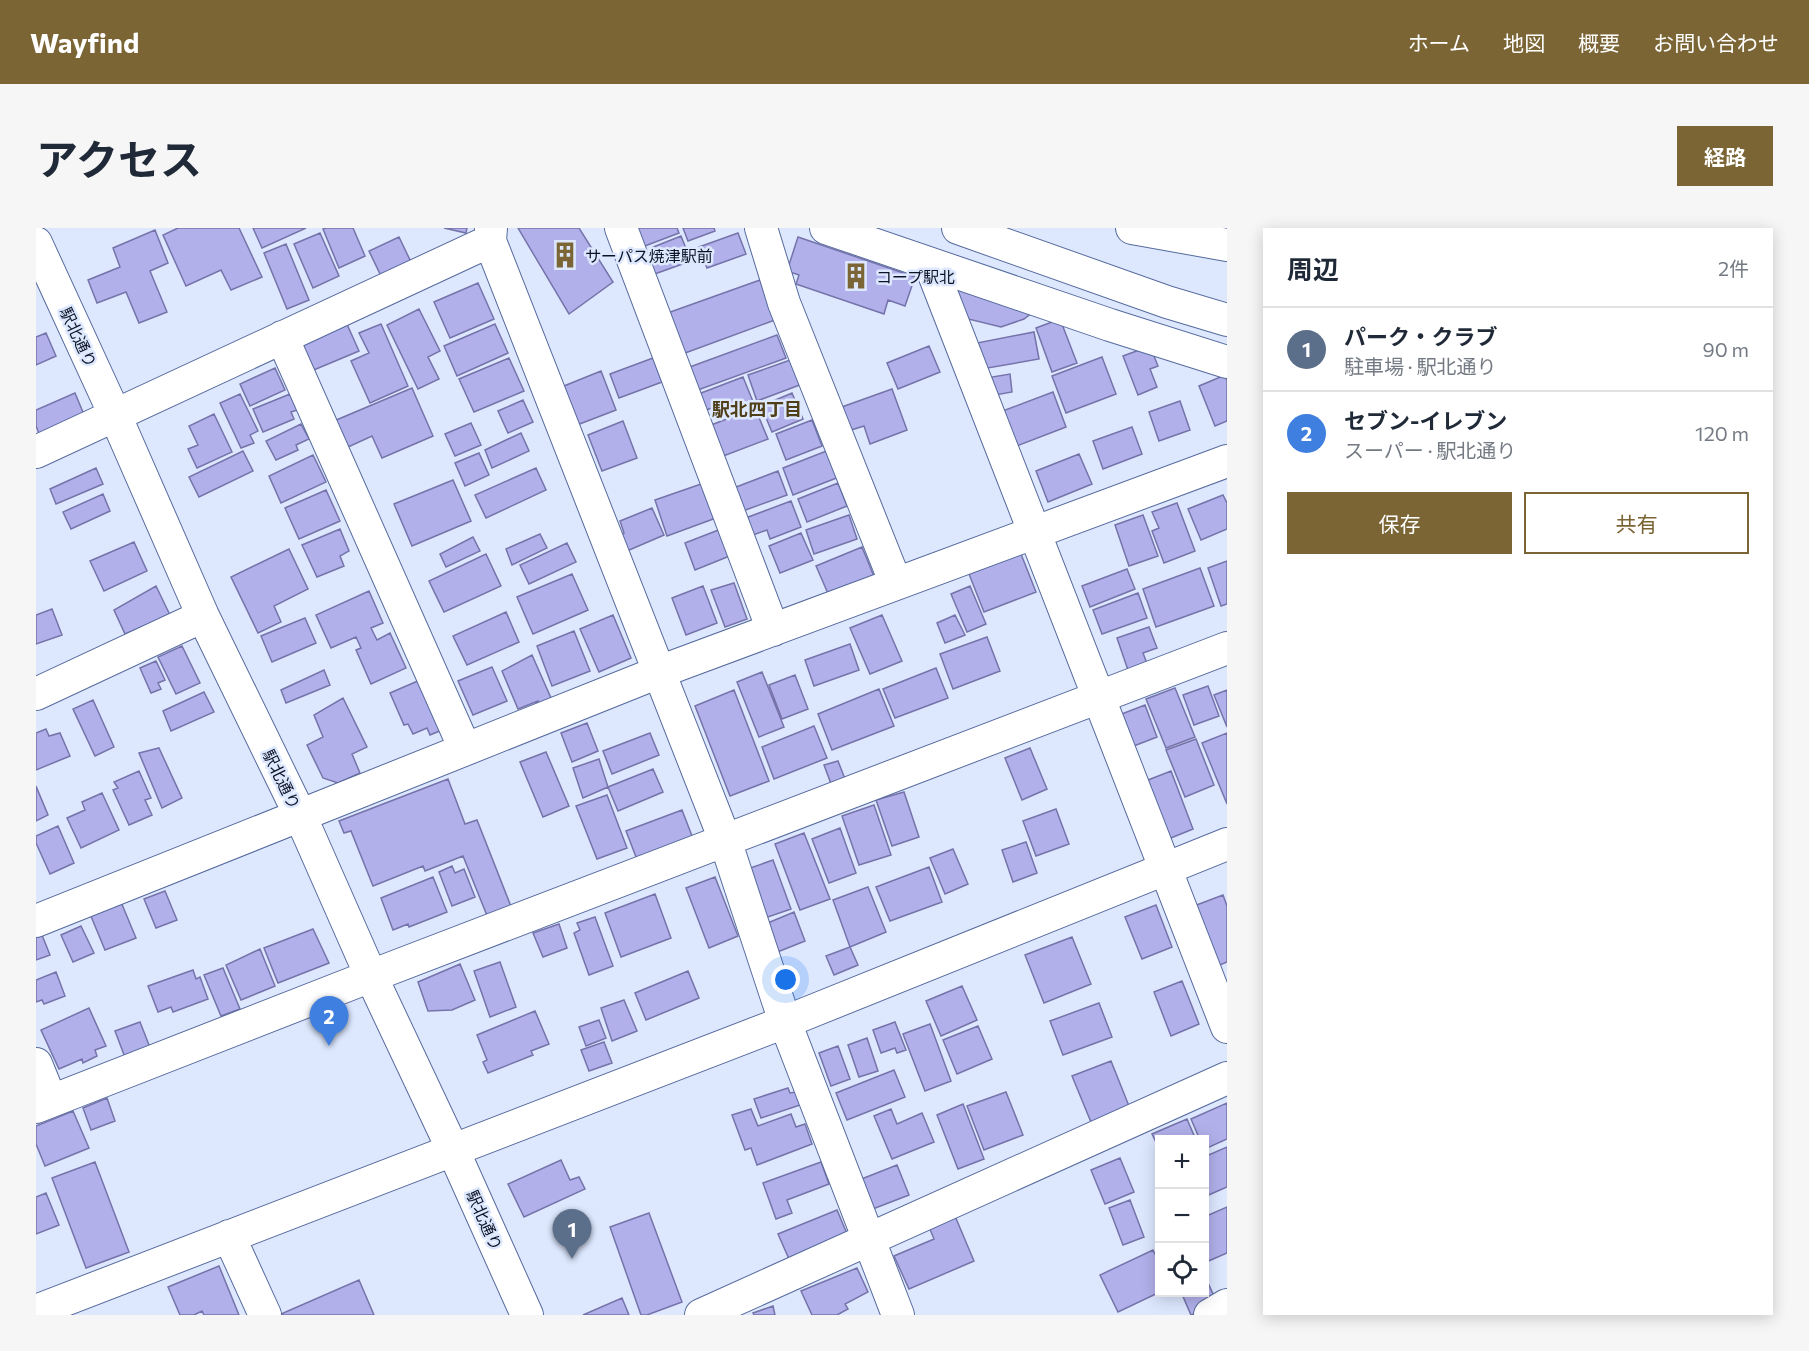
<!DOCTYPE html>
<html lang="ja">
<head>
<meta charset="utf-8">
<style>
  body { margin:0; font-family:Commissioner,"Noto Sans JP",sans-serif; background:#f6f6f7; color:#1f2937 }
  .controls { position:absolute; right:18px; bottom:18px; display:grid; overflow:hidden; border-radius:0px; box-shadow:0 3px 15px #0003 }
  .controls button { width:54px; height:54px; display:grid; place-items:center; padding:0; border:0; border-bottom:2px solid #e0e1e3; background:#fff; color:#1f2937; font:30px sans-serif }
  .you { position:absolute; left:750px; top:752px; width:21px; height:21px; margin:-15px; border:4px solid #fff; border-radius:50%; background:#1a73e8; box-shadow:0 0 0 9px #1a73e833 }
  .badge { display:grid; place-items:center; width:39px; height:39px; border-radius:50%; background:#7b6535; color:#fff; font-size:20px; font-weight:700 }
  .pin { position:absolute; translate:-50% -50px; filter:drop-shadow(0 2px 3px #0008) }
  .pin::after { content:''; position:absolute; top:32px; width:21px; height:18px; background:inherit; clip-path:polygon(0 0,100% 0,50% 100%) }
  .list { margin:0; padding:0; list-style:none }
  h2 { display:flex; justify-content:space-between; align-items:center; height:78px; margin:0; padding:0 24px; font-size:26px }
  h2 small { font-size:20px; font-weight:400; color:#747a83 }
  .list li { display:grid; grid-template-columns:39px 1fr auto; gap:18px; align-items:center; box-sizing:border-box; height:84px; padding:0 24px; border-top:2px solid #e0e1e3 }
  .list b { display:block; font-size:22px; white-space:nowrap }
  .list p { margin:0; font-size:20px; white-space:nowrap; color:#747a83 }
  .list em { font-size:20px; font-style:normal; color:#747a83 }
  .actions { display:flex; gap:12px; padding:18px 24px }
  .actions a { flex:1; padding:14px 0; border:2px solid #7b6535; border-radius:0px; text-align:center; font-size:21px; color:#7b6535 }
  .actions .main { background:#7b6535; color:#fff }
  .icon { flex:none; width:33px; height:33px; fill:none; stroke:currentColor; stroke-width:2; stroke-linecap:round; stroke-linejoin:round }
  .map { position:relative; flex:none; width:1191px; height:1087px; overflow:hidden; border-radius:0px }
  header { display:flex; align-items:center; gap:36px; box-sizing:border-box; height:84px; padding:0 30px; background:#7b6535; color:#fff }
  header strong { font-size:28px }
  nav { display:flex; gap:33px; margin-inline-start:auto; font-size:21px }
  .intro { display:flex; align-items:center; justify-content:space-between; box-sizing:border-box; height:144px; padding:0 36px }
  h1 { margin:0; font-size:42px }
  .button { padding:15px 27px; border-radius:0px; background:#7b6535; color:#fff; font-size:21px; font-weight:700 }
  main { display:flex; gap:36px; padding:0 36px }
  aside { flex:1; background:#fff; border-radius:0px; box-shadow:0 3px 15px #0003 }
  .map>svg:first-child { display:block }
</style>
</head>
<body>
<header>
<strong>Wayfind</strong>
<nav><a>ホーム</a><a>地図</a><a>概要</a><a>お問い合わせ</a></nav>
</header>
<div class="intro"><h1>アクセス</h1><a class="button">経路</a></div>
<main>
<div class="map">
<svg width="1191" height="1087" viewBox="0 0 1191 1087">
  <rect width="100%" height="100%" fill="#dde8ff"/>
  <path fill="#b2b0eb" stroke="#7573a9" stroke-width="1.5" d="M142,0H203L226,49L195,62L185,42L150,58L127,7Z
    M217,0H270L226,20Z
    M290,0H317L329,28L303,40L287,1Z
    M408,0H431L430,5Z
    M482,0H543L577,54L533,86Z
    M595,0H641L643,5L601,21Z
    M647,0H678L679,3L652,13Z
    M119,2L132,35L114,43L131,84L103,95L90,64L61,75L52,52L84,39L77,20Z
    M284,5L303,48L277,60L258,16Z
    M702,5L710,26L671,40L663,19Z
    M645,8L655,33L613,48L607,32L619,28L615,20Z
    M363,9L375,34L345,48L333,23Z
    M762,9L879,49L869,78L852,72L848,86L760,56L763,47L751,43Z
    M250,16L273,72L251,81L228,25Z
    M724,52L739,92L641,128L626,87Z
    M442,55L458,91L414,110L398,74Z
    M919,56L997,84L988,91L965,99L924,89Z
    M383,81L404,123L392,129L403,151L382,161L351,97Z
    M1024,91L1041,135L1016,144L1000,100Z
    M310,94L323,123L273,144L261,116Z
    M345,96L372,158L334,175L315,133L333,125L323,105Z
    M459,96L472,125L421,148L408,118Z
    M998,104L1003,131L946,141L941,115Z
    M10,105L20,128L0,137V109Z
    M741,107L750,130L659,163L651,140Z
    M893,118L904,144L862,161L851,135Z
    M1114,118L1122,138L1114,141L1121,159L1102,167L1087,128Z
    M1066,129L1080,166L1030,185L1016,148Z
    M473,130L488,163L438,184L423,151Z
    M617,130L626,154L583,170L574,146Z
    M760,130L769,155L721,173L712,147Z
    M239,140L249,162L214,178L204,156Z
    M565,143L580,182L541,197L523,160Z
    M974,146L976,164L954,168L950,150Z
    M1189,147L1191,153V193L1179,198L1163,158Z
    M707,149L718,176L686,188L682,178L667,183L660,167Z
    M376,160L397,208L346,230L336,208L310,220L298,193Z
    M856,161L871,202L834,216L828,198L812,203L803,180Z
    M1017,164L1030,199L978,219L964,184Z
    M39,165L49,189L4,208L0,198V182Z
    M756,165L767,191L736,204L725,178Z
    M204,166L222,203L214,207L218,215L205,220L184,175Z
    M254,166L261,182L255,184L258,191L227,204L217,181Z
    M487,172L497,194L472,205L462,183Z
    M1144,173L1154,202L1123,213L1113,184Z
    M719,180L732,211L682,230L670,199Z
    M178,186L196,224L161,240L152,221L162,217L153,198Z
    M776,192L786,218L750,232L740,206Z
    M587,193L601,230L566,243L552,207Z
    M435,195L445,217L419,228L409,206Z
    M265,196L273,211L260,217L262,222L240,232L230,213Z
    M1096,199L1106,226L1067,241L1057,213Z
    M485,205L493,223L456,240L449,222Z
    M793,222L803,249L757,267L747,240Z
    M207,223L217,243L163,269L153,249Z
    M443,225L453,247L429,258L419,235Z
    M1043,226L1056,256L1012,274L1000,243Z
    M277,227L290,254L245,275L233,248Z
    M60,240L67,256L20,276L14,261Z
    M500,240L510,262L450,290L439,267Z
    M742,243L751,267L704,284L695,261Z
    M417,252L435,293L376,318L358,276Z
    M668,255L680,290L631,308L619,272Z
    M802,255L811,278L771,294L762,271Z
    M290,262L304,293L263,311L249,280Z
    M67,266L74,283L35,301L27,284Z
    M1187,267L1191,275V301L1165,312L1152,281Z
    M755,273L765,299L734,311L731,302L714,308L707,291Z
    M1141,275L1159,323L1128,335L1116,303L1123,300L1116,284Z
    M616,280L628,307L591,323L584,307L588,305L584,293Z
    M813,287L821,311L778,326L770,302Z
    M1107,287L1122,328L1093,338L1079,297Z
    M304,301L313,323L304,328L308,338L281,349L266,317Z
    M685,301L696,327L659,342L649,315Z
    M765,305L777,332L744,345L733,318Z
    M504,306L511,320L476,337L470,321Z
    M437,309L444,323L410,339L404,326Z
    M98,314L111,343L68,363L54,333Z
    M531,315L540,334L493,356L484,337Z
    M826,319L839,351L794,370L780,338Z
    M253,321L272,361L238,378L245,394L222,405L195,349Z
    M450,326L465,358L408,384L393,353Z
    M985,326L1000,364L948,384L933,346Z
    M1191,333V376L1185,378L1172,340Z
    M1164,340L1178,378L1120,399L1107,361Z
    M1091,341L1099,361L1054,379L1046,358Z
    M536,346L552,382L497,406L481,369Z
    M698,355L711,391L689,399L675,362Z
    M120,358L134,387L89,406L78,382Z
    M667,358L681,395L650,407L636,370Z
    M934,358L950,396L931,404L915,366Z
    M333,363L347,395L335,400L341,412L354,405L370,440L335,456L320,422L325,420L320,409L295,420L280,387Z
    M1102,365L1111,390L1066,406L1057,382Z
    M16,381L26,407L0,416V387Z
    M470,384L483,414L431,437L417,408Z
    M577,387L595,430L563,444L544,401Z
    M846,387L866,433L834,446L814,400Z
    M919,387L929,407L909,415L901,395Z
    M269,390L280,415L236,434L225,408Z
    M1113,399L1121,420L1107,425L1112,438L1093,445L1081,410Z
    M538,403L554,443L516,458L501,418Z
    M951,409L964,443L917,461L904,426Z
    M814,416L823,442L778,458L769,432Z
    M146,418L164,455L140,466L122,429Z
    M496,427L515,470L503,476L502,473L482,481L466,443Z
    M120,433L129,452L122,455L125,461L115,465L104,440Z
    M456,439L471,473L437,487L422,453Z
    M900,440L912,470L859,490L847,461Z
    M288,442L294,457L250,475L245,462Z
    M726,444L748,499L723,509L701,454Z
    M759,447L772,481L746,491L733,457Z
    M384,452L406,502L394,507L391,500L377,506L372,496L368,497L354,465Z
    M1172,458L1183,488L1158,497L1147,467Z
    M1139,460L1159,509L1130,520L1110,471Z
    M843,461L858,498L796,522L782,486Z
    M698,462L733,553L694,568L659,478Z
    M1191,462V499L1178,467Z
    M168,464L178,484L135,503L127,483Z
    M307,470L331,519L316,526L324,545L302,555L287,550L271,517L287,509L278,487Z
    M57,472L78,519L59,528L37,481Z
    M1109,477L1121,509L1090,521L1078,489Z
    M551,495L562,523L536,534L525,505Z
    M778,498L791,530L738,551L726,519Z
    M10,501L13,508L24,505L34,528L0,542V505Z
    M614,505L623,527L576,546L567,523Z
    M1191,505V576L1166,515Z
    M1160,511L1178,557L1149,569L1130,522Z
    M123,520L146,570L126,580L103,525Z
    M994,520L1011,561L986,572L969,530Z
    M510,524L533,578L507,589L484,534Z
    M563,531L572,559L547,570L537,540Z
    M802,533L811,556L797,561L788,537Z
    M617,541L627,564L582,583L572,559Z
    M103,543L115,570L109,572L116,587L93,597L77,562L82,560L78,554Z
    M1135,543L1157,601L1130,612L1107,554Z
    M412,551L429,596L441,592L476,681L452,690L427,628L389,643L387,638L337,658L315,603L308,605L303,593Z
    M0,558L12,587L0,593Z
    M868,564L883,609L856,618L840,572Z
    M66,565L83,602L45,620L31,590L49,582L46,574Z
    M571,567L591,620L561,631L540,578Z
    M838,577L855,627L823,637L806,588Z
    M1020,581L1033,616L1000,628L987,593Z
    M646,582L658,613L602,634L590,603Z
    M22,598L38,635L14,646L0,615V608Z
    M804,600L820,645L793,655L776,611Z
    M768,605L794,671L764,682L739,616Z
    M990,614L1001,645L977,654L966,622Z
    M917,621L932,656L909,666L894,630Z
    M737,632L755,681L720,693L703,644Z
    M416,638L419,645L428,641L439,669L416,678L403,644Z
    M893,639L906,674L854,693L840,659Z
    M397,649L411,684L373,699L372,696L357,702L345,670Z
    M679,649L702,708L673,720L650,660Z
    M832,659L850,704L814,719L797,672Z
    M129,663L141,692L120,700L108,671Z
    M619,666L635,710L585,729L569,685Z
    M1187,667L1191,678V734L1177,740L1158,678Z
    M85,674L100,710L69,722L54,686Z
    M1120,677L1136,719L1106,731L1089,689Z
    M758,684L769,713L739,725L727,697Z
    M559,689L577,738L553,747L538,705L544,702L541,695Z
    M523,696L531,720L507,729L497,705Z
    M45,698L58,725L37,734L25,707Z
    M277,701L293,735L242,755L228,720Z
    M6,707L14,727L0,732V709Z
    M1036,709L1055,756L1008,775L989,727Z
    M814,719L822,737L798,747L790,728Z
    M224,721L239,758L205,772L190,737Z
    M464,734L480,779L454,789L438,743Z
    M424,736L439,772L416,782L392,783L382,754Z
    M187,740L204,781L185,788L168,747Z
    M157,742L160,751L164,749L172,771L137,784L135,779L122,784L112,758Z
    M652,743L663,770L610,792L599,765Z
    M20,744L29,768L8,776L6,772L0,774V752Z
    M1146,753L1163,796L1135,808L1118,764Z
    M926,758L941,792L905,808L890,773Z
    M588,772L601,803L576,813L565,780Z
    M1063,775L1076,809L1027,827L1014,793Z
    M53,780L70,818L59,822L61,828L47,835L46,831L23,841L5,802Z
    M499,783L513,816L495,823L497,827L452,845L447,834L451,832L441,807Z
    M563,792L570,810L550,818L543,799Z
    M104,794L115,822L90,832L79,803Z
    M859,794L870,822L861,825L859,820L845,825L837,802Z
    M894,796L915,853L889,863L867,806Z
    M942,798L956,831L921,846L907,812Z
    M831,810L842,843L823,849L812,817Z
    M568,814L576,835L553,843L545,822Z
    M802,818L814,851L795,858L783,825Z
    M1075,833L1095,883L1057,899L1036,848Z
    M858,842L869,869L811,892L800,865Z
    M752,860L754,865L760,864L764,877L725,890L718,871Z
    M970,864L987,907L948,922L931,878Z
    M71,870L79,893L55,902L47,880Z
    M1191,875V911L1169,921L1168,912H1164L1155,891Z
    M927,876L948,931L922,941L901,887Z
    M715,881L722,898L755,886L760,899L769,896L776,916L721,937L715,920L709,922L696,887Z
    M855,881L861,896L886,885L898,914L856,931L838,888Z
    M37,883L53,920L9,938L0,916V898Z
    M1151,891L1160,912H1124V923L1116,906Z
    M1191,919V959L1168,969V929Z
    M1084,930L1098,964L1069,976L1055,942Z
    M525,932L534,952L543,949L549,961L488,989L472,956Z
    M59,934L93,1024L50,1040L16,950Z
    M785,934L793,956L751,972L756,985L740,991L727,955Z
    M861,937L873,967L829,984L818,954Z
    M10,965L23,997L0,1006V969Z
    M1094,972L1108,1009L1087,1017L1073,980Z
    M1191,979V1025L1168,1035V989Z
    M801,982L812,1008L753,1031L742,1006Z
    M613,985L646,1074L611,1087H605L574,999Z
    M919,988L938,1033L873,1061L858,1028L898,1011L893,999Z
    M1117,1022L1124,1036V1064L1082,1084L1064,1047Z
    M183,1038L203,1087H168L166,1083L158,1087H144L132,1059Z
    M821,1040L832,1064L809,1076L812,1081L801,1087H776L765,1063Z
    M1168,1046L1182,1077L1155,1087L1145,1064H1168Z
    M323,1052L338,1087H245V1086Z
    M586,1070L593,1087H547Z
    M737,1078L739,1087H718L717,1085Z"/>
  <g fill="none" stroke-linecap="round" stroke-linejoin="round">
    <g stroke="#566b9d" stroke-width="34">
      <path id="minor" d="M455,0L454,13L689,612L749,794L862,1087
        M585,0L737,402
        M725,0L748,75L860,356
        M790,0L1074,97L1191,134
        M922,0L1131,74L1191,92
        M1096,0L1191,17
        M0,15L79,187L167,388L264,587L335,748L417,922L491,1087
        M894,36L1191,799
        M246,109L429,521
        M0,224L454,13
        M0,466L167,388
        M0,693L623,444L1191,233
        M0,836L15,873
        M0,879L335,748L1191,420
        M193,1008L229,1087
        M0,1083L749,794L1191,616
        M665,1087L1191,850
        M1174,1087L1191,1077"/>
    </g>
    <use href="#minor" stroke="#fff" stroke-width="32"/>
  </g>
  <defs>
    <g id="building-bare" transform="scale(2.07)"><path d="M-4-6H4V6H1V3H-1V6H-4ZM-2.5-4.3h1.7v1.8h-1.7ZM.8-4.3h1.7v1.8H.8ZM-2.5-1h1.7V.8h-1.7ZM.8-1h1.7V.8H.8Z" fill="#7b6535" stroke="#dde8ff" stroke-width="2.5" paint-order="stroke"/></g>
  </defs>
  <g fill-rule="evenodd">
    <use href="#building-bare" x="529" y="27"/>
    <use href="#building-bare" x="820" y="48"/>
  </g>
  <g text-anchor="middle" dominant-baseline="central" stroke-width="5" stroke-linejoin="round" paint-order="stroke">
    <g font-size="16" fill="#0b1326" stroke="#dde8ff" text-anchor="start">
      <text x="549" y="27">サーパス焼津駅前</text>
      <text x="840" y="48">コープ駅北</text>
    </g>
    <g font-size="16" fill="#0b1326" stroke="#dde8ff">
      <text transform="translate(43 109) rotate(65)">駅北通り</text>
      <text transform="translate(246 551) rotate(64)">駅北通り</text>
      <text transform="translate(449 992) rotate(66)">駅北通り</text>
    </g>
    <g font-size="18" font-weight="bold" fill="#4f3e17" stroke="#dde8ff">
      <text x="721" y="181">駅北四丁目</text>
    </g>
  </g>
</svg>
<div class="controls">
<button>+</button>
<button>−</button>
<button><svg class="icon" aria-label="locate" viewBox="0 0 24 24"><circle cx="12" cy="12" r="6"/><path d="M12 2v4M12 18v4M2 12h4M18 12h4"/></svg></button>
</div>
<div class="you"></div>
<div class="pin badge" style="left:536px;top:1031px;background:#5c6f8a">1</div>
<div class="pin badge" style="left:293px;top:818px;background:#3f7fe0">2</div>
</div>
<aside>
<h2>周辺<small>2件</small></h2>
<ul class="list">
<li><span class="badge" style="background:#5c6f8a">1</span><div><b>パーク・クラブ</b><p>駐車場 · 駅北通り</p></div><em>90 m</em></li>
<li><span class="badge" style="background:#3f7fe0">2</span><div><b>セブン-イレブン</b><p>スーパー · 駅北通り</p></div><em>120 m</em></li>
</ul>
<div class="actions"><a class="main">保存</a><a>共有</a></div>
</aside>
</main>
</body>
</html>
